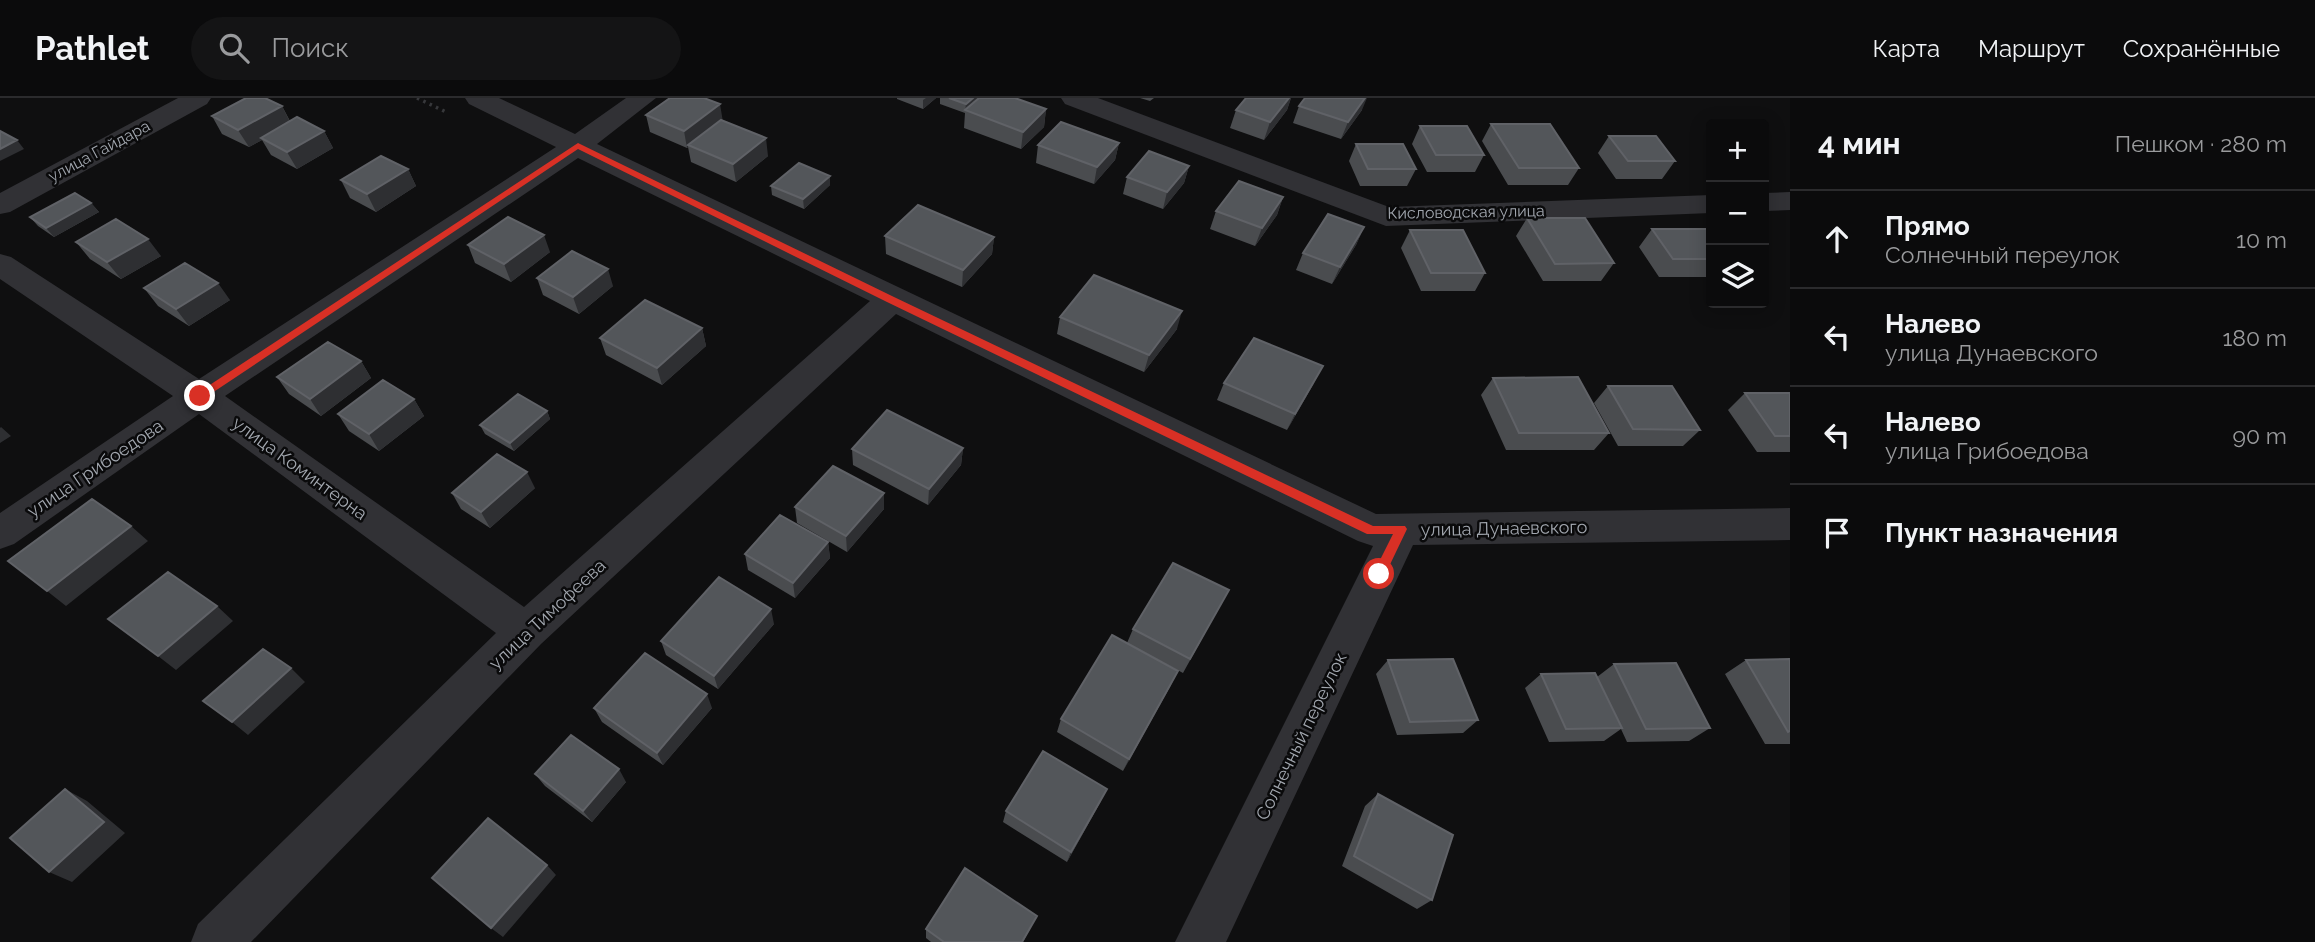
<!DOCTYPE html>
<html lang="ru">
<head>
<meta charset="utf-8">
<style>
  body { margin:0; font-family:Raleway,sans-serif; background:#141415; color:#f1f3f6 }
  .controls { position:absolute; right:21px; top:21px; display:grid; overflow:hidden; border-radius:7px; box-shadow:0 4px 18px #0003 }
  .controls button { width:63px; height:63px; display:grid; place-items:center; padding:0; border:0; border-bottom:2px solid #2b2b2d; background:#0b0b0c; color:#f1f3f6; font:35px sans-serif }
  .stop { position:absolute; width:21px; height:21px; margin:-16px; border:5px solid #d93025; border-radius:50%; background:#fff }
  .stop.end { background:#d93025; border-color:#fff; box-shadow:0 2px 7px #0008 }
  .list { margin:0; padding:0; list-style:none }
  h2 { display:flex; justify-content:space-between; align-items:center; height:91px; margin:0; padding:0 28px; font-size:30px }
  h2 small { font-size:23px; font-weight:400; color:#9a9b9d }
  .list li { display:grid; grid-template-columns:46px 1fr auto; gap:21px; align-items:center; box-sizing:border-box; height:98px; padding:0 28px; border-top:2px solid #2b2b2d }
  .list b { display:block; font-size:26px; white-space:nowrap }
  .list p { margin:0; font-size:23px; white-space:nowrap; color:#9a9b9d }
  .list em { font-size:23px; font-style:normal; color:#9a9b9d }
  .icon { flex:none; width:38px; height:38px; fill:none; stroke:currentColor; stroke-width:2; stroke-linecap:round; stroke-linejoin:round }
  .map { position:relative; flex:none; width:1790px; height:844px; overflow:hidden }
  header { display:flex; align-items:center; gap:42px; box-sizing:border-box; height:98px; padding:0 35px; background:#0b0b0c; border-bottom:2px solid #2b2b2d }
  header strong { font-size:33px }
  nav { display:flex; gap:38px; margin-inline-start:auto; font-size:24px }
  .search { width:490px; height:63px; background:#141415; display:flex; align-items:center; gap:18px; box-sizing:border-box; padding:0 24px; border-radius:38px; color:#9a9b9d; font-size:26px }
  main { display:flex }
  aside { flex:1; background:#0b0b0c }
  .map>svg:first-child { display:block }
</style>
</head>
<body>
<header>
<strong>Pathlet</strong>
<div class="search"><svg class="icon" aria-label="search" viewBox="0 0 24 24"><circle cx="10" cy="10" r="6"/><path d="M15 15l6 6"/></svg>Поиск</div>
<nav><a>Карта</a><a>Маршрут</a><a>Сохранённые</a></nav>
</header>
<main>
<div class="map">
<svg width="1790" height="844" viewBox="0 0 1790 844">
  <rect width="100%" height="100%" fill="#0f0f10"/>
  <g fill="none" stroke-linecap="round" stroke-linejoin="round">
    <path stroke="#37383b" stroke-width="3.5" stroke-dasharray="2.5 4.5" stroke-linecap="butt" d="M417,0L448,15"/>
    <path fill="#313135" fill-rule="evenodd" d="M178,0H211L207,6L10,114L0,116V95Z
      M465,0H499L575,36L626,0H656L597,46L1376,416L1790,410V442L1413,447L1226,844H1175L1373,448L1358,443L896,216L541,546L251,844H191L198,826L496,535L199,316L14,446L0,451V415L173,298L0,181V156L11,159L199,281L556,49L469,6ZM578,60L870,203L524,509L225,298Z
      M1061,0H1098L1389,109L1711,97V115L1386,128L1065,6Z
      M1790,94V112L1764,113V95Z"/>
  </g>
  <path fill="#4a4c4f" d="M897,0H936L923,11L897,1Z
    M940,0H1015L1046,11L1044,29L1021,51L964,30L965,15L940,6Z
    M1140,0H1154L1150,3Z
    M1246,0H1291L1287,12L1264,42L1230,30L1236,12Z
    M282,8L290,23L324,33L333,50L297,71L271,57L262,42L249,49L222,36L212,18Z
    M1299,8L1362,12L1341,41L1293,25Z
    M646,17L722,22L768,58L736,84L691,64L688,49L687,50L650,34Z
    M1491,26L1579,70L1568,87H1508L1482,43Z
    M1420,28L1484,57L1475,74H1427L1412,46Z
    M1609,38L1675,63L1662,81H1616L1598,55Z
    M1119,45L1115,62L1094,86L1036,65L1038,47Z
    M1356,46L1416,71L1407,88H1360L1349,63Z
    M1189,68L1184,85L1163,111L1123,96L1127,79Z
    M408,71L416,88L376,114L350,100L341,82Z
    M830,87L804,111L772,97L771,88Z
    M1283,99L1277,117L1255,148L1210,131L1216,113Z
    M91,105L99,114L54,139L38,128L30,119Z
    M1527,120L1614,165L1601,183H1543L1516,138Z
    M1364,129L1356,147L1332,186L1296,172L1303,155Z
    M1652,131H1711V179H1659L1639,149Z
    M1410,132L1485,175L1475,193H1421L1401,150Z
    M885,138L994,139L992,156L962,189L886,156Z
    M76,144L161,158L121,181L90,161Z
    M468,147L550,154L511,184L475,165Z
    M537,180L613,188L579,216L543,197Z
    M144,190L230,202L189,228L158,208Z
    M1060,219L1177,231L1144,274L1057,236Z
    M702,230L706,248L662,287L606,257L600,240Z
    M361,263L371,280L321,318L289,296L277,279Z
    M1493,280L1609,335L1594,352H1506L1481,297Z
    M1224,285H1314L1287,332L1217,302Z
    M1608,288L1700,332L1683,348H1618L1594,305Z
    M1745,295H1790V354H1757L1728,312Z
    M414,301L424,318L379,353L349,333L338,316Z
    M547,313L550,321L514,353L485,336L480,327Z
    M963,350L961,367L928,407L853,367L852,351Z
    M535,390L490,430L461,411L452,395Z
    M884,395V411L847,454L797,425L795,409Z
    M828,444L830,460L795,500L748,472L745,456Z
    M1229,492L1183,575L1127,545L1133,531Z
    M774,526L718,591L666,557L661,543Z
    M1790,561V646H1765L1725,576L1746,562Z
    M1388,562L1478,622L1463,635L1397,637L1376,576Z
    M1614,566L1710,630L1689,643L1627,644L1621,631L1604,643L1549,644L1525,590L1541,576L1597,579Z
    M1171,587L1123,673L1057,634L1061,621Z
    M594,610H712L663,667L602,624Z
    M535,676L626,684L592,724L545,688Z
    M1378,696L1432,802L1417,811L1342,768L1365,708Z
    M1101,703L1067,764L1003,724L1006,713Z
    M1037,818L1023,844H931L926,840V831Z"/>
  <path fill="#2e2f32" d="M926,0H936L923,11V2Z
    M973,0H982L965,13L966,6Z
    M1289,0H1291L1287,12L1264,42L1270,24Z
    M1365,0H1367L1362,12L1341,41L1348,24Z
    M720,6L723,24L688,47V49L687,50L684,33Z
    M282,8L291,26L261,40L262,42L249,49L238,32Z
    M1046,11L1044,29L1021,51L1023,34Z
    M324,33L333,50L297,71L287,54Z
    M766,40L768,58L736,84L733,66Z
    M17,42L24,51L0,63V51Z
    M1119,45L1115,62L1094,86L1097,69Z
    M1189,68L1184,85L1163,111L1167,94Z
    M408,71L416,88L376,114L367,96Z
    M830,78V87L804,111L803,101Z
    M1283,99L1277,117L1255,148L1262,130Z
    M91,105L99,114L54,139L46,130Z
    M1364,129L1356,147L1332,186L1340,169Z
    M544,137L550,154L511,184L504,166Z
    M994,139L992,156L962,189L963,172Z
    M148,141L161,158L121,181L107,164Z
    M608,171L613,188L579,216L573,199Z
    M218,185L230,202L189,228L176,211Z
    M1182,213L1177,231L1144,274L1149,257Z
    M702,230L706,248L662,287L657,270Z
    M361,263L371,280L321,318L310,301Z
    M1323,268L1314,285L1287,332L1295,316Z
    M414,301L424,318L379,353L369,336Z
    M547,313L550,321L514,353L510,345Z
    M1,329L11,338L0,345V330Z
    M963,350L961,367L928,407L929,391Z
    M527,374L535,390L490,430L481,414Z
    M884,395V411L847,454L846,438Z
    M131,428L148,443L66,508L47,493Z
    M828,444L830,460L795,500L793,485Z
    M217,508L233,523L176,572L158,558Z
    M771,511L774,526L718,591L714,578Z
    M291,570L305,584L248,637L232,624Z
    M1178,573L1171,587L1123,673L1129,661Z
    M707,596L712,610L663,667L657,655Z
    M619,671L626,684L592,724L583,713Z
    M65,691L87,703L125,735L72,784L49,774Z
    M1107,691L1101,703L1067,764L1071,754Z
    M547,767L556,777L503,839L491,830Z"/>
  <path fill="#53565a" stroke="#606267" stroke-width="2" d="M246,0H265L282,8L238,32L212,18Z
    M670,0H704L720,6L684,33L646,17Z
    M949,0H973L966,6Z
    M979,0H1015L1046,11L1023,34L965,12Z
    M1246,0H1289L1270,24L1236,12Z
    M1305,0H1365L1348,24L1299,8Z
    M297,19L324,33L287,54L261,40Z
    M721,22L766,40L733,66L688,47Z
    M1061,24L1119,45L1097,69L1038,47Z
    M1491,26H1550L1579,70H1519Z
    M1420,28H1467L1484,57H1436Z
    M0,33L17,42L0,51Z
    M1609,38H1656L1675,63H1628Z
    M1356,46H1403L1416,71H1368Z
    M1149,53L1189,68L1167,94L1127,79Z
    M381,58L408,71L367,96L341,82Z
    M799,65L830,78L803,101L771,88Z
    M1239,83L1283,99L1262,130L1216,113Z
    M75,95L91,105L46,130L30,119Z
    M918,107L994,139L963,172L885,138Z
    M1328,116L1364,129L1340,169L1303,155Z
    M508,119L544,137L504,166L468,147Z
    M1527,120H1585L1614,165L1555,166Z
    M116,121L148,141L107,164L76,144Z
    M1652,131H1711V161H1673Z
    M1410,132H1463L1485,175H1431Z
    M572,153L608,171L573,199L537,180Z
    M185,165L218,185L176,211L144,190Z
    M1094,177L1182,213L1149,257L1060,219Z
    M645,202L702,230L657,270L600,240Z
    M1254,240L1323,268L1295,316L1224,285Z
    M328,244L361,263L310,301L277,279Z
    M1578,279L1609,335H1519L1493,280Z
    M383,282L414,301L369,336L338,316Z
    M1608,288H1672L1700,332L1633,331Z
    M1745,295H1790V338H1775Z
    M518,296L547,313L510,345L480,327Z
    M887,312L963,350L929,391L852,351Z
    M497,356L527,374L481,414L452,395Z
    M833,368L884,395L846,438L795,409Z
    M92,401L131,428L47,493L8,463Z
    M780,417L828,444L793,485L745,456Z
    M1173,465L1229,492L1190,561L1133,531Z
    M168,474L217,508L158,558L108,521Z
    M719,479L771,511L714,578L661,543Z
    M1112,537L1178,573L1129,661L1061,621Z
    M263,551L291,570L232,624L203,603Z
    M645,555L707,596L657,655L594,610Z
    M1453,561L1478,622L1410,624L1388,562Z
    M1790,561V633L1788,634L1746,562Z
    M1676,565L1710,630L1646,631L1614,566Z
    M1595,575L1622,630L1566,631L1541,576Z
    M571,637L619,671L583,713L535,676Z
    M1043,653L1107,691L1071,754L1006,713Z
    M65,691L104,724L49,774L10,740Z
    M1378,696L1453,737L1432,802L1354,758Z
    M488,720L547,767L491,830L432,780Z
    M965,770L1037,818L1022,844H944L926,831Z"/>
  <path fill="#d93025" d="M578,45L894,199L1373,428H1405L1407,431L1384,479H1375L1373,476L1393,436H1367L887,204L578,51L203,301H196V296Z"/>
  <g text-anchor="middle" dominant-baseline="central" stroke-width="5" stroke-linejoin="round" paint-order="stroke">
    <g font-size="16" fill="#a2a7af" stroke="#0a0a0b">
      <text transform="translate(99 53) rotate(-28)">улица Гайдара</text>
      <text transform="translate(1466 114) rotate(-1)">Кисловодская улица</text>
    </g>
    <g font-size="18" fill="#a2a7af" stroke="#0a0a0b">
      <text transform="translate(95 370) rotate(-34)">улица Грибоедова</text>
      <text transform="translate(300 370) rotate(36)">улица Коминтерна</text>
      <text transform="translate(1504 430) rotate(-1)">улица Дунаевского</text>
      <text transform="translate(547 516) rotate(-43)">улица Тимофеева</text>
      <text transform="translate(1301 638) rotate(-64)">Солнечный переулок</text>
    </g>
  </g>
</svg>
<div class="controls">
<button>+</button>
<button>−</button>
<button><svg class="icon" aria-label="layers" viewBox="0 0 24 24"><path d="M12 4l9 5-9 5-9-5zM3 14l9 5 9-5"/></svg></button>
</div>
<div class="stop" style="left:1379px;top:476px"></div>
<div class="stop end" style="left:200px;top:298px"></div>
</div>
<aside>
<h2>4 мин<small>Пешком · 280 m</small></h2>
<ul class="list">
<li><svg class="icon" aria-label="ahead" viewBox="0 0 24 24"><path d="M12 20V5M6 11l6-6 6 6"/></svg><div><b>Прямо</b><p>Солнечный переулок</p></div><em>10 m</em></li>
<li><svg class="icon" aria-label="left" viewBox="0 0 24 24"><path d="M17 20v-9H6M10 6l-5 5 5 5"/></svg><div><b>Налево</b><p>улица Дунаевского</p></div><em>180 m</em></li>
<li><svg class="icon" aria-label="left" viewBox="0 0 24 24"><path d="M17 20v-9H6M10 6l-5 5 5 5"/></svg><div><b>Налево</b><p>улица Грибоедова</p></div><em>90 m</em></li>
<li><svg class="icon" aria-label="arrive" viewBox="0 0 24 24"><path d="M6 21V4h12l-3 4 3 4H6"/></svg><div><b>Пункт назначения</b></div></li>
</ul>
</aside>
</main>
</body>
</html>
